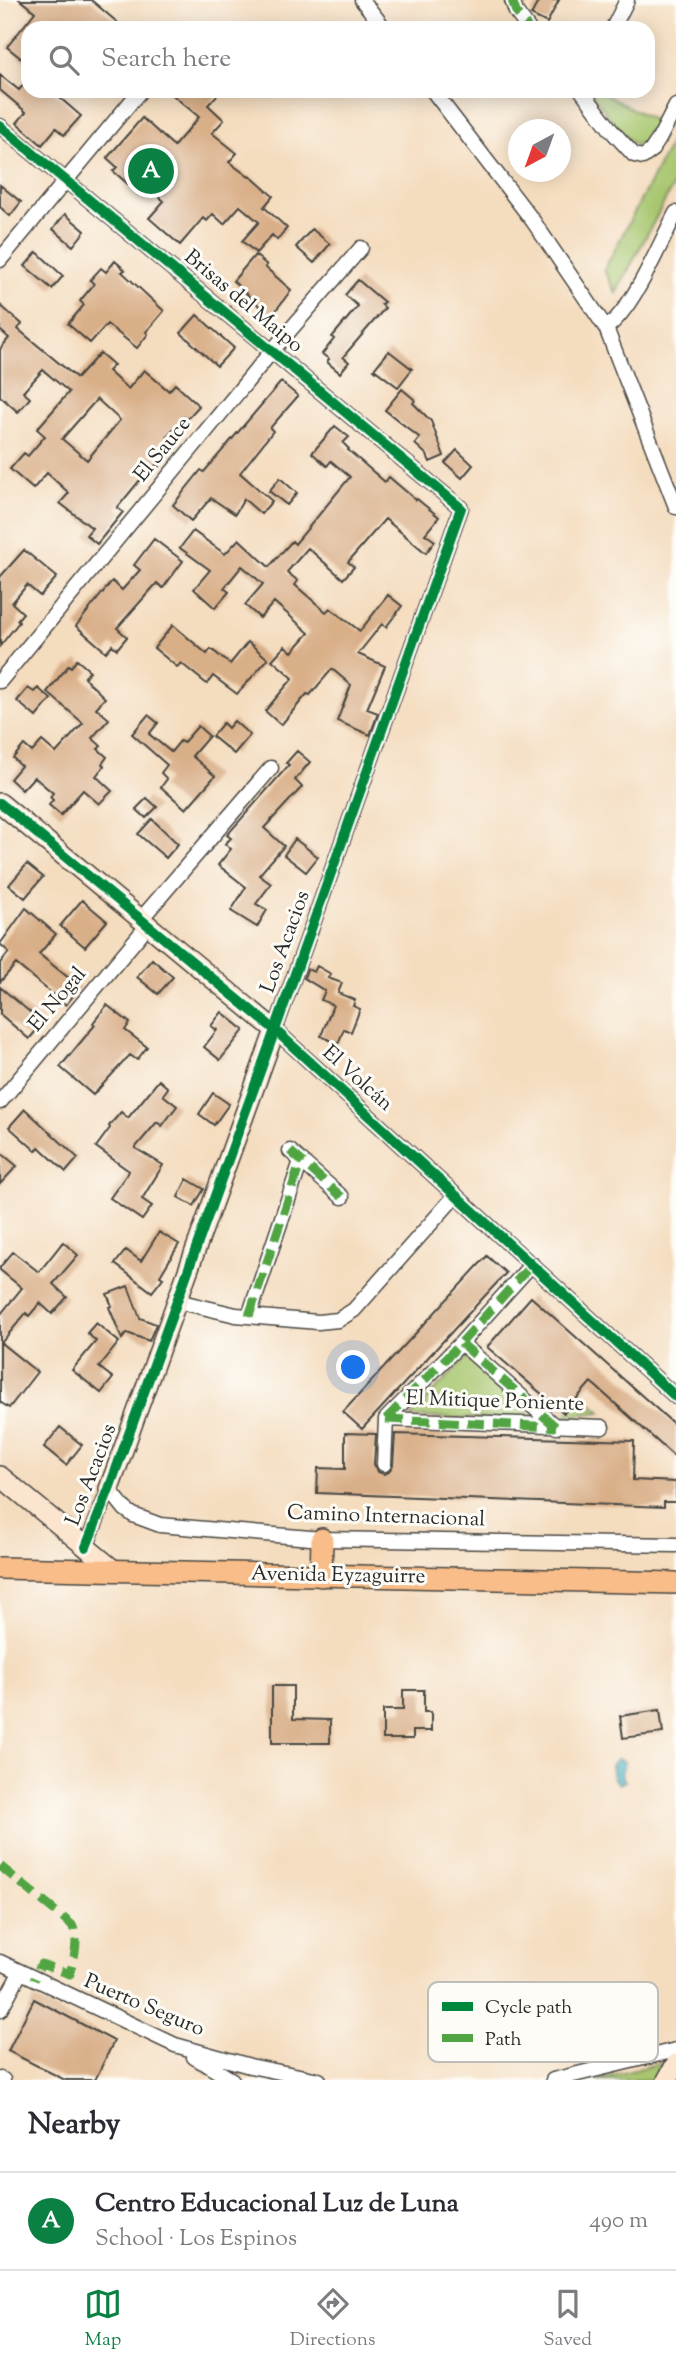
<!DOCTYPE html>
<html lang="en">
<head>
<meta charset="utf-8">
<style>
  body { margin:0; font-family:"Sorts Mill Goudy",serif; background:#f7f7f7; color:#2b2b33 }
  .compass { position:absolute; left:508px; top:119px; width:63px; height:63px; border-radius:50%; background:#fff; box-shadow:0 4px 18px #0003; rotate:221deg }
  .you { position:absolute; left:354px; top:1368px; width:24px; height:24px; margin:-18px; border:5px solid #fff; border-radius:50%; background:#1a73e8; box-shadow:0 0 0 10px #1a73e833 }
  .badge { display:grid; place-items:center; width:46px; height:46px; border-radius:50%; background:#0b8043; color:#fff; font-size:23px; font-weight:700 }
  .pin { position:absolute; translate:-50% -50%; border:4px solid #fff; box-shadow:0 2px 7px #0006 }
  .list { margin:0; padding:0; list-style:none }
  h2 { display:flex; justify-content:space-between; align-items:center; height:91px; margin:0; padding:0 28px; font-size:30px }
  h2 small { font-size:23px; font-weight:400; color:#7c7c81 }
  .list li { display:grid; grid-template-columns:46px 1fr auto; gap:21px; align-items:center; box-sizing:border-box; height:98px; padding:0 28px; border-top:2px solid #e1e1e2 }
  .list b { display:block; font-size:26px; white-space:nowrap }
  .list p { margin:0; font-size:23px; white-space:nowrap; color:#7c7c81 }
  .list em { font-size:23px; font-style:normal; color:#7c7c81 }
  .icon { flex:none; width:38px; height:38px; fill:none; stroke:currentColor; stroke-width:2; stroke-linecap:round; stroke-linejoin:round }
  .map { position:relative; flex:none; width:676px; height:2080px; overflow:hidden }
  .search { position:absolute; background:#fff; box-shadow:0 4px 18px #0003; left:21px; right:21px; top:21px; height:77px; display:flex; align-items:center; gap:18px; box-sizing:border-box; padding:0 24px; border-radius:21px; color:#7c7c81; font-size:26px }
  .sheet { height:189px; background:#fff }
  nav { display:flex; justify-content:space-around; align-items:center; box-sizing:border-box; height:98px; border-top:2px solid #e1e1e2; background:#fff; font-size:19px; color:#7c7c81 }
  nav a { display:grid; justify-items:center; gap:4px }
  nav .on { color:#0b8043 }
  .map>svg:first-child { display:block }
</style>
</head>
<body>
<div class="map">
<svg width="676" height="2080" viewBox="0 0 676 2080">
  <rect width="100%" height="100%" fill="#fdfcf7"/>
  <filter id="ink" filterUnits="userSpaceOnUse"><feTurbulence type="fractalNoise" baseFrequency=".0143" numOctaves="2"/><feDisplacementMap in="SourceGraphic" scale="14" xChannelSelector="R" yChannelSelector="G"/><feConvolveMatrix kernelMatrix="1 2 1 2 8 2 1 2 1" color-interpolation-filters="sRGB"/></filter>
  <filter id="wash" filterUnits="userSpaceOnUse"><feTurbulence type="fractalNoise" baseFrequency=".00686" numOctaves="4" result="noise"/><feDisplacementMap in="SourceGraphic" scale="28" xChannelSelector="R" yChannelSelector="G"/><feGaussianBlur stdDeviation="1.57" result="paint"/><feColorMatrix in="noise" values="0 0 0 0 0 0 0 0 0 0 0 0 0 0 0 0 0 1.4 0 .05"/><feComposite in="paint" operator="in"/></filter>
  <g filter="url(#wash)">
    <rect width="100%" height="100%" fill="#f4dcbe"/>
    <path fill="#a7c66e" stroke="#69784c" stroke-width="2" d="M589,91H599L661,124L647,145L634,144L629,141Z
      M676,133V180L616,293L604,270Z
      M467,1357L538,1420L410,1417Z
      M583,1396L601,1412L565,1416Z
      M664,2062L654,2080H597Z"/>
    <path fill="#41aebf" stroke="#366c75" stroke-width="2" d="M617,1759L624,1762L621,1775L625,1781L619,1784L613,1778L611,1765Z"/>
    <g id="blocks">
      <path fill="#d9af88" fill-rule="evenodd" d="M20,0H91L124,28H28V64L7,47L35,12Z
        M539,0H559L547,23L531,15Z
        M0,75L19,90L28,79V91H52L81,116L64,135L56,128L42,145L17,123L26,112L0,90Z
        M168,91H221L208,105L224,120L212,133L237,153L229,162L249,177L250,176L273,196L264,207L287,228L277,240L272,235L256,253L242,241L259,222L240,206L224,224L213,214L207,221L203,218L180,245L149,218L164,201L135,176L128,184L113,171L117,167L107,158L142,118L174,146L199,117Z
        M0,185L21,202L10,216L0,207Z
        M65,214L85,231L73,246L53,229Z
        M312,229L330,244L314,263L296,247Z
        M37,252L63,276L52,289L25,266Z
        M255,255L267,265L265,267L291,290L271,317L233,281Z
        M115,261L125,270L122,272L164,311L146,332L148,334L137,348L107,324L90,343L68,324L84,305L80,301L94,284L90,280L101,268L106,272Z
        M358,280L384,302L381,304L385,308L343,357L349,362L340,373L327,362L329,359L322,354L334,339L332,337L358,306L345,295Z
        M0,305L22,324L18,329L77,378L100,353L114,365L108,371L128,389L144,370L169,391L175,384L199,406L187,419L184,417L167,436L178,445L158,467L156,465L146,477L144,475L117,508L123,512L97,544L86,535L92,528L60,503L69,493L47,473L33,489L10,469L24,453L28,456L45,436L37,429L69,392L43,370L23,392L30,398L18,412L0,396V349L9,338L0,330ZM97,399L120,420L87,460L62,439Z
        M197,315L234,348L217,366L181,333Z
        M389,351L412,369L398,387L374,369Z
        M281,382L298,396L270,428L273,431L240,473L272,501L261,514L244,499L235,514L211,498L191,521L173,505L201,470L204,472Z
        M402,389L415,400L413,403L431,421L444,456L430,462L427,455L415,444L420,438L385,410Z
        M335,426L349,437L343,443L349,449L348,450L385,482L389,477L416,500L417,499L439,517L425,534L435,541L426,553L385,519L348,562L354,567L343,579L308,548L287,572L298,581L295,585L326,612L330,608L360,631L388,595L402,606L386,627L382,624L358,654L385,666L367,709L378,713L370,735L337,721L351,685L332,669L310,695L307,694L281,725L265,711L293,678L272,660L285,646L292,652L309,633L274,602L260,618L245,605L263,584L242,566L224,588L229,592L215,608L194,589L210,570L180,548L193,531L225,554L239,539L269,567L292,541L295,544L350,477L331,461L327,466L312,453Z
        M457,450L473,465L462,478L445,463Z
        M280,478L297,493L287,505L269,491Z
        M154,539L183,561L163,588L157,583L117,628L127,637L117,649L112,645L106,652L76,626L112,581L122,590L140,570L134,565Z
        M24,550L57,577L40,596L27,585L12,603L23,613L17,620L19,622L0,646V577Z
        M173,625L207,654L211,649L230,664L248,642L268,659L237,694L213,676L207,684L181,663L177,667L154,648Z
        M77,660L90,671L84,678L105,698L96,708L109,719L92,738L101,746L98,749L107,757L102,764L104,766L96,776L112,791L99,804L83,790L61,815L49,805L53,800L50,797L53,793L34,777L22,790L10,779L21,766L13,758L24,745L32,752L42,741L56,753L83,723L47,692L69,665L71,667Z
        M28,688L34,692L38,688L51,699L36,717L17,701Z
        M148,715L158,723L149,734L171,752L180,741L183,743L198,726L209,736L192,756L215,776L186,809L161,787L167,779L161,773L167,765L132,734Z
        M234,721L250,735L234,754L212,736L223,723L228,728Z
        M297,751L310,762L295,780L302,787L264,828L284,846L259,875L271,884L256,904L267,910L257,927L231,911L246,887L218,865L231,849L225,844L231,838L227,835L289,765L286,763Z
        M147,798L157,807L146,818L136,809Z
        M152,819L178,844L166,858L138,834Z
        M295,839L318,857L306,872L284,855Z
        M27,864L43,877L25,898L9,885Z
        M82,900L107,921L85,947L60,926Z
        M26,908L56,934L39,954L80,987L66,1005L16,964L0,982V963L9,952L0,944Z
        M152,959L173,977L158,994L137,977Z
        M317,966L331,974L328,978L342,983L338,993L355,1000L353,1006L360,1009L351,1032L344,1029L338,1044L321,1036L333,1005L321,1000L325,991L304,978L307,969L314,972Z
        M0,987L43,1023L29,1039L0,1014Z
        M107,1005L130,1023L125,1030L147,1047L137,1060L130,1055L93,1095L60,1067L95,1025L93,1023Z
        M222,1012L244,1030L220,1060L204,1047L217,1030L211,1026Z
        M159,1080L168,1088L163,1095L177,1106L162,1126L157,1122L135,1148L163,1165L142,1199L152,1206L142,1220L110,1198L129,1171L96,1147L110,1128L109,1126L121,1112L128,1118Z
        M213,1093L229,1104L214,1125L199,1114Z
        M25,1109L78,1158L66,1172L39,1147L36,1151L9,1127Z
        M0,1152L17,1166L0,1184Z
        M187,1179L204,1189L194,1206L178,1197Z
        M159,1232L179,1244L160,1276L163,1278L152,1292L115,1264L126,1250L141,1261Z
        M63,1242L78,1255L53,1284L67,1297L52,1314L40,1303L29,1316L26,1313L1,1343L37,1372L9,1408L0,1402V1315L22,1288L0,1270V1267L13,1252L39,1272Z
        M487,1256L506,1273L362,1429L343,1412Z
        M128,1286L140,1318L156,1324L149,1341L127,1333L122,1339L109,1307L112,1306L107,1294Z
        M531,1297L676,1426V1458L591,1382L564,1413L487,1347Z
        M96,1323L119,1342L99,1367L113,1378L101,1393L72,1370L96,1341L87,1333Z
        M60,1427L82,1445L66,1465L44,1447Z
        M345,1433L376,1434L374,1464L378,1472L384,1474L389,1472L393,1465L395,1434L634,1441L633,1480L676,1482V1502H664V1507L317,1493L318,1468L345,1469Z
        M272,1686H293V1719L330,1720V1743H272Z
        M403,1690H424V1712H431V1731H413V1739H383V1710H403Z
        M660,1710L663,1733L623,1738L620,1716Z
        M34,1999L114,2041L95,2080H65L8,2051Z"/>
    </g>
  </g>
  <g filter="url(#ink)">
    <use href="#blocks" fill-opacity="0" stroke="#494641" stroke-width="2"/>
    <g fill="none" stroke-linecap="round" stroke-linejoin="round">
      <g stroke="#494641" stroke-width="17">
        <path id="street" d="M362,0L384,28
          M512,0L516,12L528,28
          M613,28L627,0
          M433,91L533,221L606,328L676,507
          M582,91L611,130L634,155L643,157L651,151L659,139L676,106
          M0,126L461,508L275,1030L676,1397
          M0,260L140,91
          M606,328C634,308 659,245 676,213
          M0,681L272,351L361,248
          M141,919L271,768
          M0,1102L148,925
          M290,1151L342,1197
          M177,1301L236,1315L318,1322L338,1320L354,1310L456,1195
          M249,1316L301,1161
          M461,1343L556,1427
          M386,1419L602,1427
          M386,1419L461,1343L532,1264
          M384,1464L386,1419
          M109,1489L125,1509L133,1515L160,1525L322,1539L676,1545
          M86,1547L109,1489
          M0,1962L175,2045L250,2066L319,2080
          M0,2010L20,1973
          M194,2057L232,2080
          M0,2079L3,2080
          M553,2080L676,2050"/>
      </g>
      <g stroke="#494641" stroke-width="22">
        <path id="secondary" d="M0,803L275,1030L109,1489
          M0,1476L115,1571
          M667,2080L676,2064"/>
      </g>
      <g stroke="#494641" stroke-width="24">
        <path id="primary" d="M0,1568L676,1583
          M321,1576L322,1539"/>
      </g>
      <use href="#street" stroke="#fff" stroke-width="14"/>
      <use href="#secondary" stroke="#fce5cf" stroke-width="19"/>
      <use href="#primary" stroke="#f8bd88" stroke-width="21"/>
      <path stroke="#51a443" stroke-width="9" stroke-dasharray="18 9" stroke-linecap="butt" d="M512,0L516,12L528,28
        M290,1151L342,1197
        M249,1316L301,1161
        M461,1343L556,1427
        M386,1419L461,1343L532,1264
        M386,1419L556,1427
        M0,1866L72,1925C80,1941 74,1957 70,1974L41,1964L34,1980"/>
      <g stroke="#fdfcf7" stroke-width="15">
        <path id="cycleway" d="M0,126L461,508L275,1030L109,1489L86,1547
          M0,803L275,1030L676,1397"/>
      </g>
      <use href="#cycleway" stroke="#00873e" stroke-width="10"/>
    </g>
  </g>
  <g text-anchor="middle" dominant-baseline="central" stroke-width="6" stroke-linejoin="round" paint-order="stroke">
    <g font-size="21" fill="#2b2b2b" stroke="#fdfcf7">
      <text transform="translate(243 302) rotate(40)">Brisas del Maipo</text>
      <text transform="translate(163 450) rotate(-51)">El Sauce</text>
      <text transform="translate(286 942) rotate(-70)">Los Acacios</text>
      <text transform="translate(58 1000) rotate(-50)">El Nogal</text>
      <text transform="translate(357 1079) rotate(42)">El Volcán</text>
      <text transform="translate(495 1402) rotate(2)">El Mitique Poniente</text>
      <text transform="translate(92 1475) rotate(-69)">Los Acacios</text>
      <text transform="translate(386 1517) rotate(2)">Camino Internacional</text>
      <text transform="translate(338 1576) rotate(1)">Avenida Eyzaguirre</text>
      <text transform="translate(144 2006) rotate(23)">Puerto Seguro</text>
    </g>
  </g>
  <rect x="428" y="1982" width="230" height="80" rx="10" fill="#fdfcf7" stroke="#bebdba" stroke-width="2"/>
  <rect x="442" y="2002" width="31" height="9" fill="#00873e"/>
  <rect x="442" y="2034" width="31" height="8" fill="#51a443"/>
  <g font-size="19" fill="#2b2b2b">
    <text x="485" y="2013">Cycle path</text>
    <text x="485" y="2045">Path</text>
  </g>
</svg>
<svg class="compass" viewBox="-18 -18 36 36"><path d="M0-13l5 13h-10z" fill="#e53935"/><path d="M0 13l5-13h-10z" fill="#7c7c81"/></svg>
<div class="you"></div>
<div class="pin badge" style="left:151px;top:171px">A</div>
<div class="search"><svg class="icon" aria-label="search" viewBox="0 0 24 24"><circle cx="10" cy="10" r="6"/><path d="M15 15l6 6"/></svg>Search here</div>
</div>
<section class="sheet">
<h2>Nearby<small></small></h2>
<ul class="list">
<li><span class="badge">A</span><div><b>Centro Educacional Luz de Luna</b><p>School · Los Espinos</p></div><em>490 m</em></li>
</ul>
</section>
<nav>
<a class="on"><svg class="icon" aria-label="map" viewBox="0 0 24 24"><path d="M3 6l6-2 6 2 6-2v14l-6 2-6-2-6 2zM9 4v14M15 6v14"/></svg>Map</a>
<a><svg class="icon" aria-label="directions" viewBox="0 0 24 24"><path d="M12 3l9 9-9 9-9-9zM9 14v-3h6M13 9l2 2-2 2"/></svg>Directions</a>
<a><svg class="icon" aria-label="saved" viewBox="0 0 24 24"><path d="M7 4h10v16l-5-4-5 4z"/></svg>Saved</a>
</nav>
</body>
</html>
